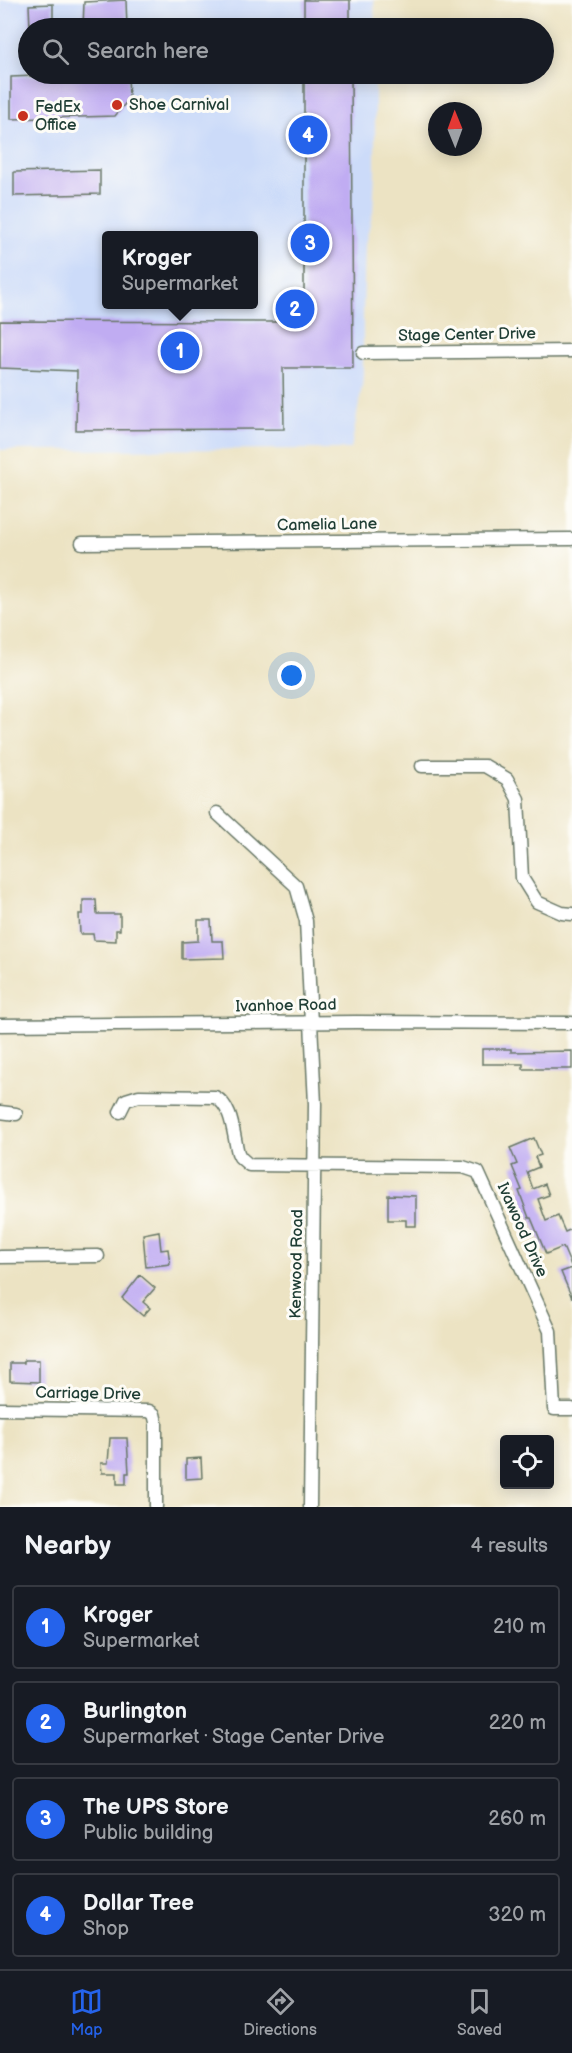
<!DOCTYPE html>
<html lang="en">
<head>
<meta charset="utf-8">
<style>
  body { margin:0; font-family:"Balsamiq Sans",sans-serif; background:#242831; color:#f1f3f6 }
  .controls { position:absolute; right:18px; bottom:18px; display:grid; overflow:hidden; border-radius:6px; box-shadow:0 3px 15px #0003 }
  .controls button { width:54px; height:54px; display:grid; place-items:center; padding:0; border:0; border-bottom:2px solid #363941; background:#171b24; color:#f1f3f6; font:30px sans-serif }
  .compass { position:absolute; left:428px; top:102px; width:54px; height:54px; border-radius:50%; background:#171b24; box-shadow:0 3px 15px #0003; rotate:359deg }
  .you { position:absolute; left:292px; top:676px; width:21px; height:21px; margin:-15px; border:4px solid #fff; border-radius:50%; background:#1a73e8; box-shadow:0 0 0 9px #1a73e833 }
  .badge { display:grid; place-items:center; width:39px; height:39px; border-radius:50%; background:#2563eb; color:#fff; font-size:20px; font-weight:700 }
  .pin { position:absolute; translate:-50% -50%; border:3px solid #fff; box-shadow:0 2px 6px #0006 }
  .popup { position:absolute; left:102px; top:231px; width:156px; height:78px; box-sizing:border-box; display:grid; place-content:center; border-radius:6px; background:#171b24; filter:drop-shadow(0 2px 4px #0005); font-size:20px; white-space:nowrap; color:#9ea1a6 }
  .popup b { font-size:22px; color:#f1f3f6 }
  .popup::after { content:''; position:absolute; left:50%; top:100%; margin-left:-12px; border:12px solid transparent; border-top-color:#171b24 }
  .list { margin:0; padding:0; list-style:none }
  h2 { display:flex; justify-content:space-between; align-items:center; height:78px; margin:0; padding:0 24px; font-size:26px }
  h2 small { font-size:20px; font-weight:400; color:#9ea1a6 }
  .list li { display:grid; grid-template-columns:39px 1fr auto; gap:18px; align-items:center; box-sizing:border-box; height:84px; margin:0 12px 12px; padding:0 12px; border:2px solid #363941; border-radius:6px }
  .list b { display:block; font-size:22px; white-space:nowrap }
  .list p { margin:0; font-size:20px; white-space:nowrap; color:#9ea1a6 }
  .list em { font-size:20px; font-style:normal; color:#9ea1a6 }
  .icon { flex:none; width:33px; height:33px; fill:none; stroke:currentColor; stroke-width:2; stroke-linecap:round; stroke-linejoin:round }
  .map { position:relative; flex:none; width:572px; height:1507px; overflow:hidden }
  .search { position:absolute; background:#171b24; box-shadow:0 3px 15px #0003; left:18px; right:18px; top:18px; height:66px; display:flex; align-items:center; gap:15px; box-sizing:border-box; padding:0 21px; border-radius:33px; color:#9ea1a6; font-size:22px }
  .sheet { height:462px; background:#171b24 }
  nav { display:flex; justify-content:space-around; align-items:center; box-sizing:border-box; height:84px; border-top:2px solid #363941; background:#171b24; font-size:16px; color:#9ea1a6 }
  nav a { display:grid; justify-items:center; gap:3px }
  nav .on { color:#2563eb }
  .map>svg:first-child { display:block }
</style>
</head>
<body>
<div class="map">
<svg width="572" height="1507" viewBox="0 0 572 1507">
  <rect width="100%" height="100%" fill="#fdfcf7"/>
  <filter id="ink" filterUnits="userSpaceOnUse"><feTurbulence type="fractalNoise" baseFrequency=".0167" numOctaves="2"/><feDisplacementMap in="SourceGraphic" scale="12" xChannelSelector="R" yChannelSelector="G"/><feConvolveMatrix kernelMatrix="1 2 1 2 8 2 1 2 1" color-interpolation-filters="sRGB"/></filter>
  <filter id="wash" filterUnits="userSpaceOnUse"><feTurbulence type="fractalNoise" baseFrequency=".008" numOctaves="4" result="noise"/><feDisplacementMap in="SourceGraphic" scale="24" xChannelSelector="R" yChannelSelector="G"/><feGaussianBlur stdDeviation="1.35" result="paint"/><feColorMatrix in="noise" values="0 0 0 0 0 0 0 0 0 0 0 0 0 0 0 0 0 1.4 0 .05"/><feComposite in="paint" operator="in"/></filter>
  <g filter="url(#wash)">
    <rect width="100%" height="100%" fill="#ece3c3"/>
    <path fill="#ccdbf9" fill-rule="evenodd" d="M0,0H374L375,28H28V74H375V170L373,212L365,244L363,318V380L351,449L0,450ZM106,236H254V304H106Z"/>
    <g id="blocks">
      <path fill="#c0acf2" d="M126,0L127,28H83L84,2Z
        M304,0H350V28H304Z
        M53,4V28H30L29,5Z
        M83,74H128L129,99L115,116L11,119V77Z
        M304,74H351L353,368H283L284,429L76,430L77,371L0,368V321L275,322L304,296Z
        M100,170V194L14,196V172Z
        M83,900H96L97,914H120V930H116V941L94,940L93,934H80L79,914H83Z
        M198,920H211L212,941H223L224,958L182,959V942L198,941Z
        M482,1049H511V1052L572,1051V1069H523V1064H482Z
        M534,1138L541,1155L535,1157L539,1167L527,1172L533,1189L545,1184L549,1195L538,1199L546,1221L558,1216L565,1232L572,1229V1298L561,1272L572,1268L563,1247L546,1254L531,1218H529L519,1191L522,1190L512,1166L517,1164L510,1148Z
        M388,1195L416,1196V1226H406V1220H388Z
        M159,1231L161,1250L168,1249L170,1264L146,1267L143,1234Z
        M140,1275L155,1288L143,1302L150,1308L143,1316L122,1298Z
        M24,1360H39V1382L10,1381V1363H24Z
        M110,1438H127L129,1473H126V1484H117V1473H102L101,1463H108Z
        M201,1458L202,1478L186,1479V1459Z"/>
    </g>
  </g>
  <g filter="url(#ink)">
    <use href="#blocks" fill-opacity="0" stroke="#677766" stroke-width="1.5"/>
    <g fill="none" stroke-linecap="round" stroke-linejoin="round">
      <g stroke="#677766" stroke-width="15">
        <path id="minor" d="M363,353L572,351
          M82,543L572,539
          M422,766H485L507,779L518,799L522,878L537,902L562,913L572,914
          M217,813L296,886L306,921L315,1104L310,1507
          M0,1025L356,1022L572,1023
          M0,1112L16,1114
          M120,1112L126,1100L139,1096L215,1097C233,1106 233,1135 238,1153L240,1157L249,1165L463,1167L478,1172L550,1331L554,1409H572
          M0,1257L98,1256
          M0,1409L149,1411L154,1414L156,1422V1507"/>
      </g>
      <use href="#minor" stroke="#fff" stroke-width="12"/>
    </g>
  </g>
  <g fill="#c8321e" stroke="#fdfcf7" stroke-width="2">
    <circle cx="117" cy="105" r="6"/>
    <circle cx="23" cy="116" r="6"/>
  </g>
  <g text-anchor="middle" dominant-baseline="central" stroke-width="6" stroke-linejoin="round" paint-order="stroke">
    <g font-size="16" fill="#1f3d34" stroke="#fdfcf7" text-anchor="start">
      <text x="129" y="105">Shoe Carnival</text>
      <text x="35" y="107">FedEx<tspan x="35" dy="18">Office</tspan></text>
    </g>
    <g font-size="16" fill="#1f3d34" stroke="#fdfcf7">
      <text transform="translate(467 335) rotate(-1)">Stage Center Drive</text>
      <text transform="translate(327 525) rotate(-1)">Camelia Lane</text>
      <text transform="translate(286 1006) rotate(-1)">Ivanhoe Road</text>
      <text transform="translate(522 1230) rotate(66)">Ivawood Drive</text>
      <text transform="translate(297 1264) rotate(-89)">Kenwood Road</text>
      <text transform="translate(88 1394) rotate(1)">Carriage Drive</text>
    </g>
  </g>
</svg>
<div class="controls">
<button><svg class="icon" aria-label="locate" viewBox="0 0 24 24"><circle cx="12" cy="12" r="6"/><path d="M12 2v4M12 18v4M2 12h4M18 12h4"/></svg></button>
</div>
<svg class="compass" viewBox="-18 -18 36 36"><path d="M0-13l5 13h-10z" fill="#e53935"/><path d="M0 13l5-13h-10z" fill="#9ea1a6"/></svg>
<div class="you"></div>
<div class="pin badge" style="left:180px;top:351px">1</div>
<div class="popup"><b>Kroger</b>Supermarket</div>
<div class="pin badge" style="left:295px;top:309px">2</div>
<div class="pin badge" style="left:310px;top:243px">3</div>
<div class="pin badge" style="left:308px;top:135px">4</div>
<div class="search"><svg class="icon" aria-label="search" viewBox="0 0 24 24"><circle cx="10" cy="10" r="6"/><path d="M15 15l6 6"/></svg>Search here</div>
</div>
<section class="sheet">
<h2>Nearby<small>4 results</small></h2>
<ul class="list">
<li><span class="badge">1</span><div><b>Kroger</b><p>Supermarket</p></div><em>210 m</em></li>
<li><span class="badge">2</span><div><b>Burlington</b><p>Supermarket · Stage Center Drive</p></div><em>220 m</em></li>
<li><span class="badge">3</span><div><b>The UPS Store</b><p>Public building</p></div><em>260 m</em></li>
<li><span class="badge">4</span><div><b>Dollar Tree</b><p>Shop</p></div><em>320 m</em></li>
</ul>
</section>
<nav>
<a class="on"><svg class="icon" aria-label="map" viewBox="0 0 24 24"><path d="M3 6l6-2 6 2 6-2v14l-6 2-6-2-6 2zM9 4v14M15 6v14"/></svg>Map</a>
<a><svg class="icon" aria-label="directions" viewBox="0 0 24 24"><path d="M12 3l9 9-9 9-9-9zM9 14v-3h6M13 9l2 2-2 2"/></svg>Directions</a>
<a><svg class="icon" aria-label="saved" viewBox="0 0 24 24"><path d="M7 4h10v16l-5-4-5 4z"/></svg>Saved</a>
</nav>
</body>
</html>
